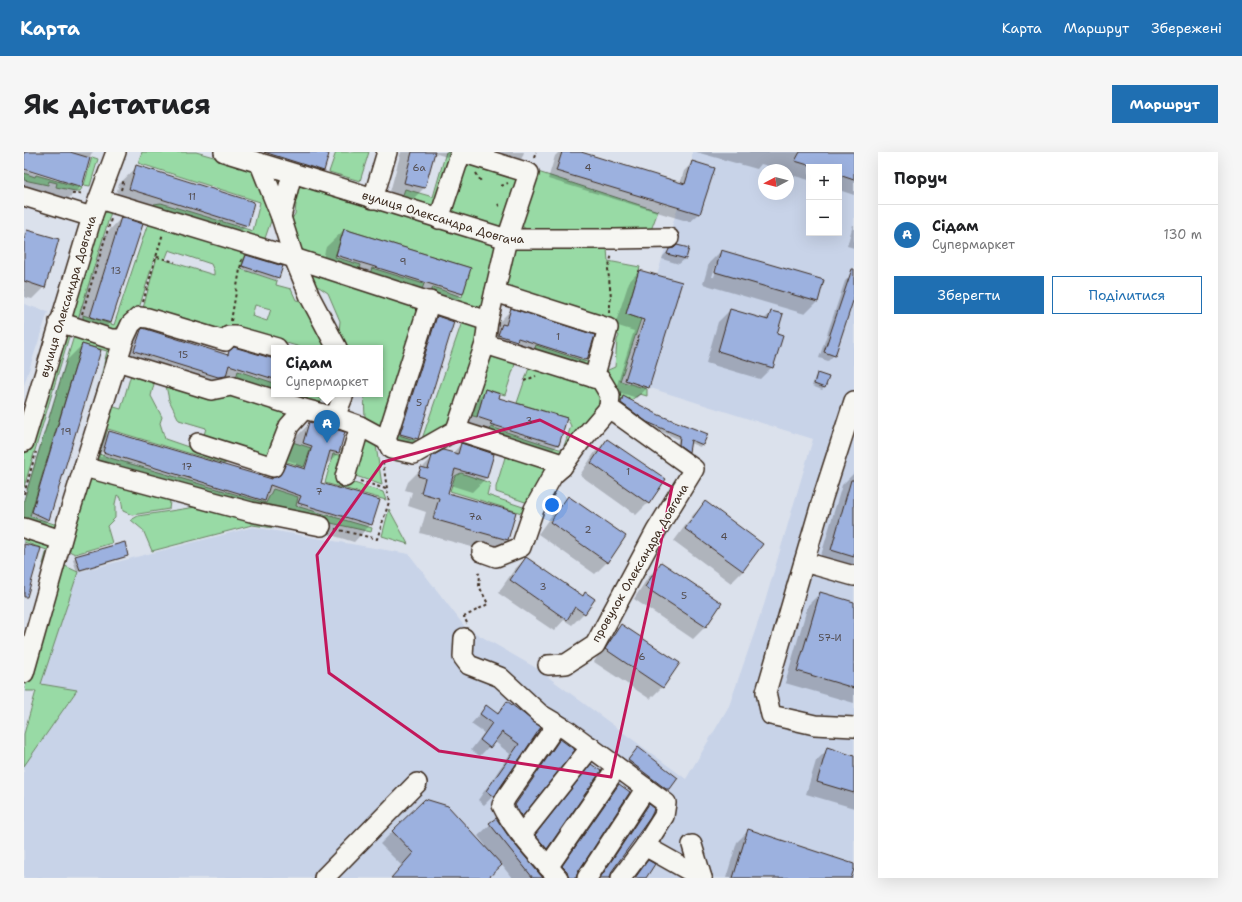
<!DOCTYPE html>
<html lang="uk">
<head>
<meta charset="utf-8">
<style>
  body { margin:0; font-family:"Shantell Sans",sans-serif; background:#f6f6f6; color:#202124 }
  .controls { position:absolute; right:12px; top:12px; display:grid; overflow:hidden; border-radius:0px; box-shadow:0 4px 16px #0002 }
  .controls button { width:36px; height:36px; display:grid; place-items:center; padding:0; border:0; border-bottom:1px solid #e0e0e0; background:#fff; color:#202124; font:20px sans-serif }
  .compass { position:absolute; left:734px; top:12px; width:36px; height:36px; border-radius:50%; background:#fff; box-shadow:0 4px 16px #0002; rotate:263deg }
  .you { position:absolute; left:528px; top:353px; width:14px; height:14px; margin:-10px; border:3px solid #fff; border-radius:50%; background:#1a73e8; box-shadow:0 0 0 6px #1a73e833 }
  .badge { display:grid; place-items:center; width:26px; height:26px; border-radius:50%; background:#1f6fb2; color:#fff; font-size:13px; font-weight:700 }
  .pin { position:absolute; translate:-50% -33px; filter:drop-shadow(0 1px 2px #0008) }
  .pin::after { content:''; position:absolute; top:21px; width:14px; height:12px; background:inherit; clip-path:polygon(0 0,100% 0,50% 100%) }
  .popup { position:absolute; left:247px; top:193px; width:112px; height:52px; box-sizing:border-box; display:grid; place-content:center; border-radius:0px; background:#fff; filter:drop-shadow(0 1px 3px #0005); font-size:13px; white-space:nowrap; color:#757577 }
  .popup b { font-size:15px; color:#202124 }
  .popup::after { content:''; position:absolute; left:50%; top:100%; margin-left:-8px; border:8px solid transparent; border-top-color:#fff }
  .list { margin:0; padding:0; list-style:none }
  h2 { display:flex; justify-content:space-between; align-items:center; height:52px; margin:0; padding:0 16px; font-size:17px }
  h2 small { font-size:13px; font-weight:400; color:#757577 }
  .list li { display:grid; grid-template-columns:26px 1fr auto; gap:12px; align-items:center; box-sizing:border-box; height:60px; padding:0 16px; border-top:1px solid #e0e0e0 }
  .list b { display:block; font-size:15px; white-space:nowrap }
  .list p { margin:0; font-size:13px; white-space:nowrap; color:#757577 }
  .list em { font-size:13px; font-style:normal; color:#757577 }
  .actions { display:flex; gap:8px; padding:12px 16px }
  .actions a { flex:1; padding:9px 0; border:1px solid #1f6fb2; border-radius:0px; text-align:center; font-size:14px; color:#1f6fb2 }
  .actions .main { background:#1f6fb2; color:#fff }
  .map { position:relative; flex:none; width:830px; height:726px; overflow:hidden; border-radius:0px }
  header { display:flex; align-items:center; gap:24px; box-sizing:border-box; height:56px; padding:0 20px; background:#1f6fb2; color:#fff }
  header strong { font-size:19px }
  nav { display:flex; gap:22px; margin-inline-start:auto; font-size:14px }
  .intro { display:flex; align-items:center; justify-content:space-between; box-sizing:border-box; height:96px; padding:0 24px }
  h1 { margin:0; font-size:28px }
  .button { padding:10px 18px; border-radius:0px; background:#1f6fb2; color:#fff; font-size:14px; font-weight:700 }
  main { display:flex; gap:24px; padding:0 24px }
  aside { flex:1; background:#fff; border-radius:0px; box-shadow:0 4px 16px #0002 }
  .map>svg:first-child { display:block }
</style>
</head>
<body>
<header>
<strong>Карта</strong>
<nav><a>Карта</a><a>Маршрут</a><a>Збережені</a></nav>
</header>
<div class="intro"><h1>Як дістатися</h1><a class="button">Маршрут</a></div>
<main>
<div class="map">
<svg width="830" height="726" viewBox="0 0 830 726">
  <rect width="100%" height="100%" fill="#dbe1ec"/>
  <filter id="ink" filterUnits="userSpaceOnUse"><feTurbulence type="fractalNoise" baseFrequency=".025" numOctaves="2"/><feDisplacementMap in="SourceGraphic" scale="8" xChannelSelector="R" yChannelSelector="G"/><feConvolveMatrix kernelMatrix="1 2 1 2 8 2 1 2 1" color-interpolation-filters="sRGB"/></filter>
  <g filter="url(#ink)">
    <path fill="#c8d3e8" fill-rule="evenodd" d="M668,0H830V726H0V614L53,538L17,532L54,420L229,375L385,402L441,475L512,516L662,627L705,554L740,453L789,287L601,228L668,9ZM785,15H815V81H785ZM740,18H764V42H740Z
      M0,152L24,160L0,233Z"/>
    <path fill="#98daa5" stroke="#6a8262" fill-rule="evenodd" d="M118,0H172L235,18L248,66L238,95L127,58L130,52L137,51L229,79L236,50L114,11Z
      M312,0H345L336,29L305,20Z
      M422,0L434,3L418,52L406,59L376,51L381,37L409,45Z
      M437,0L505,21L483,87L415,67Z
      M68,5L74,7L66,34L60,33Z
      M511,19L634,59L627,78L506,79L499,75L497,69Z
      M0,21L11,25L12,23L58,36L56,39H51L32,35L33,31L25,29L24,33L0,28Z
      M252,25L475,93L460,155L454,159L406,143L409,135L438,145L446,116L320,77L311,105L337,113L335,121L276,104L266,70L271,62L272,52L261,50Z
      M80,56L87,60L53,170L43,169Z
      M132,69L224,95L217,117L253,129L252,133L267,137L272,148L284,150L308,196H279L253,188L187,182L118,160L133,105L131,104L113,163L98,174H94L89,180L59,170V163L90,173L123,74ZM145,98L187,112L190,119V123L141,108ZM231,153L247,157L243,169L228,164Z
      M578,92L583,97L584,109L616,115L602,162L617,167L596,229L623,237V244L616,242L607,248L599,245L596,250L582,222L584,218L591,215L593,188L595,184L587,171L477,137L485,97Z
      M278,113L401,152L355,279L341,267L340,242H356V196H325L315,180L316,169L304,141L295,135L286,133Z
      M348,116L400,132L397,140L345,124Z
      M439,167L453,170L458,179L424,276L389,297L371,292L368,281L397,290Z
      M47,178L0,335V304L37,180Z
      M50,184L92,194L84,229H76L83,199L58,192L6,364L30,372L33,370L36,361L34,381L0,374V348Z
      M512,193L566,211L564,219L509,202Z
      M462,196L493,206L481,243L461,237L453,265L442,262Z
      M507,210L572,231L580,245L578,260L542,304L465,283L467,275L535,297H539L547,274L543,266L493,251Z
      M108,219L127,225L130,232L127,244L138,265L136,271L141,287L173,298L203,306L201,312L84,277L75,302L86,306L242,351L249,337L274,345L272,354L348,376L347,380L245,357L64,310L83,253L97,257Z
      M214,219L250,231V242H284L299,247L294,253H282L211,230Z
      M141,229L214,239L275,256L247,312L178,290L182,276L155,268L145,248Z
      M325,277L317,327L359,340L362,348L301,331L309,302L316,303Z
      M341,284L351,287L358,333L326,322Z
      M262,288L287,296L280,315L260,309Z
      M482,302L522,314L524,323L507,352L472,340V335Z
      M437,321L466,331L463,343L505,357L504,363L426,339L431,324Z
      M65,323L142,342L146,350L145,357L108,363L99,359L97,346L93,343L91,352V366L83,374L88,391L51,402L43,398Z
      M178,354L250,369V376L228,373L128,399L119,378L107,368L114,364Z
      M365,357L384,392L358,384Z
      M0,380L30,393L24,414L19,412L23,398L0,390Z
      M41,414L54,420L17,532L53,538L0,614V582L12,539H2L1,536L34,418Z"/>
    <path fill="#0003" fill-rule="evenodd" d="M0,0H69L67,2L57,34L34,57L0,47V18L34,29L35,27L0,16Z
      M250,0H295L299,19L287,31L244,17L248,2Z
      M377,0H500L498,6L481,23L410,1L400,36L383,53L364,47Z
      M535,0H554L656,32L660,19L669,10L675,62L666,70L524,27L531,4Z
      M672,0H830V43L815,38V15H785V28L764,22V18H759L737,12L733,17Z
      M113,15L223,73L205,91L88,55L95,32Z
      M97,66L86,171L68,188L49,182L80,84Z
      M829,73H830V96L823,94Z
      M320,78L445,116L438,142L420,159L295,121L302,95Z
      M4,79L20,135L8,147L0,145V82Z
      M645,98L661,107L655,112L638,107L639,104Z
      M697,99L799,129L793,150L781,162L679,132L685,111ZM692,112H694L690,125H688Z
      M222,104L254,125L252,128L216,117L219,107Z
      M615,119L656,130L624,235L613,246L591,239L610,179L591,173L605,130Z
      M827,123L830,124V144L810,203L804,209L795,206L821,129Z
      M487,158L569,184L563,208L547,223L460,199L472,173Z
      M706,158L739,168L748,160V215L736,227L682,211L694,170Z
      M413,165L393,286L376,304L359,299L395,183Z
      M119,178L202,203L206,200L250,208V242H287L272,257L93,217L99,197Z
      M58,193L25,367L7,385L0,382V346L41,210Z
      M793,223L801,235L798,238L788,234L791,225Z
      M462,238L474,246L541,267L534,293L519,308L438,281L446,254Z
      M599,245L678,292L676,295L666,291L664,299L662,302L653,296L654,287L620,272L595,254Z
      M286,271L320,281L314,301L301,314L296,332L347,372L330,390L258,368L62,317L68,297L85,280L247,328L263,312L271,314L272,311L263,308L269,288ZM78,299H80L78,305H76Z
      M583,288L624,351L612,363L556,323L571,300Z
      M437,292L469,302L462,326L448,340L426,333L423,342L483,388L470,401L396,381L402,360L384,354L388,340L381,338L384,330L409,305L428,302Z
      M830,321V420L795,410L818,333Z
      M544,345L583,410L571,422L514,382L532,357Z
      M681,351L738,392L719,419L707,431L650,389L669,363Z
      M102,403L100,406L53,420L49,408L52,405Z
      M502,406L558,445L561,441L570,447L560,461L548,473L540,468L530,479L474,441L490,418Z
      M637,412L697,452L681,475L669,487L610,447L625,424Z
      M796,441L830,451V551L761,531L784,453Z
      M597,473L638,535L626,547L570,510L585,485Z
      M483,551L516,576L469,644L460,653L454,648L486,602L470,589L456,604L447,598L460,581L447,572L462,555L472,562Z
      M536,588L550,598L497,664L485,676L479,666L524,600Z
      M614,597L653,626L644,638L635,647L596,618L605,606Z
      M804,597L830,605V656L782,642L792,609Z
      M567,614L522,696L510,708L500,696L555,626Z
      M595,633L553,720L551,726H529L584,644Z
      M401,648L461,696L462,694L454,684L472,667L487,689L518,726H488L477,712L463,726H367L378,714L356,692Z
      M625,653L629,660L605,695L587,719L585,726H573L614,664Z
      M725,678L830,713L826,726H702L713,690Z
      M624,710L620,726H609L614,720Z"/>
    <path fill="#9cb1df" stroke="#3b2a1e" d="M0,0H46L66,6L58,35L0,17Z
      M240,0H299L305,2L300,19Z
      M388,0H411L401,36L380,31Z
      M538,0H557L661,32L668,9L691,16L676,62L532,19Z
      M776,0H830V28L815,23V15H791L771,9Z
      M112,13L230,50L224,74L105,37Z
      M97,65L119,72L87,171L66,165Z
      M320,77L447,116L439,142L312,103Z
      M3,78L35,87L21,136L0,129V89Z
      M653,93L665,96L662,107L643,102L645,97L650,96Z
      M697,98L800,128L794,150L691,120Z
      M222,103L259,114L255,126L218,114Z
      M828,117H830V146L811,204L800,200Z
      M615,118L658,130L625,236L601,228L620,168L602,162Z
      M487,156L571,183L563,208L494,186L493,189L474,183L478,172L482,173Z
      M706,157L744,168L747,159L759,162L753,182L759,184L749,216L694,199Z
      M413,164L430,170L394,287L376,282Z
      M119,176L204,203L205,199L210,195L250,207V227L205,213L202,224L194,225L110,199L117,178Z
      M58,192L77,198L25,368L8,360Z
      M793,221L805,225L801,236L790,232Z
      M461,237L476,242L475,246L543,266L535,293L466,272L468,270L453,265Z
      M599,244L635,263L684,282L679,293L667,288L665,300L655,293L656,284L623,270L597,251Z
      M285,270L321,280L315,301L306,299L297,331L356,348L348,373L274,351L277,344L246,333L241,349L79,300L85,279L248,327V326L256,323L262,311L281,317L288,294L279,291Z
      M583,287L642,327L625,352L567,311Z
      M437,291L470,302L463,326L431,317L424,341L492,360L484,388L409,367L415,346L397,341L401,326L394,324L397,315L404,317L408,304L419,298L434,302Z
      M827,328H830V405L807,398Z
      M544,344L602,384L584,411L526,370Z
      M681,349L739,392L719,419L661,377Z
      M101,390L104,404L56,418L51,404Z
      M0,392L17,396L3,445H0Z
      M502,405L559,444L561,440L571,447L561,462L551,455L543,468L486,428Z
      M637,410L698,451L682,475L621,435Z
      M796,440L830,450V536L773,519Z
      M597,472L656,511L639,536L581,497Z
      M483,549L517,575L470,645L462,639L495,592L478,580L466,596L456,588L468,571L456,562L462,553L474,562Z
      M536,587L551,598L498,665L491,653Z
      M614,595L654,626L646,637H642L604,608Z
      M803,595L830,604V641L793,630Z
      M567,612L577,619L523,697L511,683Z
      M595,632L606,640L554,720L552,726H545L543,719L538,714Z
      M401,647L424,654L478,713L464,726H367L389,701L368,679Z
      M625,652L630,656L629,660L626,666L588,719L586,726H576Z
      M472,666L487,688L519,726H509L465,671Z
      M724,677L830,712V717L827,726H709Z
      M624,708L631,712L622,726H611Z"/>
    <g fill="none" stroke-linecap="round" stroke-linejoin="round">
      <g stroke="#3b2a1e" stroke-width="22">
        <g id="minor">
          <path id="s1" d="M200,0L483,87H591L645,86"/>
          <path d="M236,12L257,65L270,106L286,145L313,196"/>
          <path d="M0,44L68,65"/>
          <path d="M75,47L270,106L464,169"/>
          <path d="M349,47L363,0"/>
          <path d="M257,65L268,22"/>
          <path d="M415,67L437,0L505,21L483,87L464,169L461,192L432,278"/>
          <path d="M471,140L584,176L570,226"/>
          <path d="M35,170L87,187H100L93,209L187,238L207,234L280,257L311,265L336,274L362,288L367,297L390,302L432,278L532,310L538,315L529,323L510,357L497,395L472,405L458,400"/>
          <path d="M100,187L107,172L115,165L124,166L201,189L205,184H211L253,196"/>
          <path d="M461,192L577,228L586,243L585,256L670,317L632,379L571,493L542,512L524,513"/>
          <path d="M830,249L799,345L742,540L747,563L791,573L830,575"/>
          <path d="M311,265L320,242"/>
          <path d="M362,288L406,149"/>
          <path id="s2" d="M0,290L68,65L92,0"/>
          <path d="M174,291L249,315L265,274L280,257"/>
          <path d="M60,315L227,360L297,374"/>
          <path d="M538,315L556,290L585,256"/>
          <path d="M321,325L336,274"/>
          <path d="M0,376L37,388"/>
          <path d="M780,410L830,424"/>
          <path d="M440,486L439,505L445,513L476,525L516,562L543,578L642,651L640,664L621,694L678,726"/>
          <path d="M0,521L43,369L93,209"/>
          <path d="M533,572L483,644L478,653C489,677 517,706 534,726"/>
          <path d="M498,682L567,595"/>
          <path d="M668,693L678,726"/>
          <path d="M524,715L593,615"/>
          <path d="M300,726L393,631"/>
          <path d="M563,726L622,636"/>
          <path d="M597,726L621,694"/>
        </g>
      </g>
      <path stroke="#3b2a1e" stroke-width="2" stroke-dasharray="3 3" stroke-linecap="butt" d="M510,6L512,0
        M452,21L458,31
        M477,34L484,31
        M97,38L100,27
        M48,42L60,41
        M474,52L477,57
        M133,105L151,110
        M119,150L139,81
        M585,161L587,145L584,117L588,102
        M58,162L87,67
        M207,169L218,106
        M500,229L512,224
        M336,329L362,337
        M0,342L12,300
        M311,377L353,387L365,350L359,310
        M443,471L440,465L464,452L455,434L456,423L452,418"/>
      <use href="#minor" stroke="#f6f6f2" stroke-width="19"/>
    </g>
  </g>
  <path fill="none" stroke="#c2185b" stroke-width="3" stroke-linejoin="round" d="M516,268L648,335L624,455L587,625L415,599L305,521L293,403L359,310Z"/>
  <g text-anchor="middle" dominant-baseline="central" stroke-width="3" stroke-linejoin="round" paint-order="stroke">
    <g font-size="10" fill="#534c4e">
      <text x="395" y="15">6а</text>
      <text x="564" y="15">4</text>
      <text x="168" y="44">11</text>
      <text x="379" y="109">9</text>
      <text x="92" y="118">13</text>
      <text x="534" y="184">1</text>
      <text x="159" y="202">15</text>
      <text x="395" y="250">5</text>
      <text x="505" y="268">3</text>
      <text x="42" y="279">19</text>
      <text x="163" y="314">17</text>
      <text x="604" y="319">1</text>
      <text x="295" y="339">7</text>
      <text x="451" y="364">7а</text>
      <text x="564" y="377">2</text>
      <text x="700" y="384">4</text>
      <text x="519" y="434">3</text>
      <text x="660" y="443">5</text>
      <text x="806" y="485">57-И</text>
      <text x="618" y="504">6</text>
    </g>
    <g font-size="12" fill="#3b2a1e" stroke="#f6f6f2">
      <text stroke="none"><textPath href="#s1" startOffset="229">вулиця Олександра Довгача</textPath></text>
      <text stroke="none"><textPath href="#s2" startOffset="152">вулиця Олександра Довгача</textPath></text>
      <text transform="translate(616 411) rotate(-60)">провулок Олександра Довгача</text>
    </g>
  </g>
</svg>
<div class="controls">
<button>+</button>
<button>−</button>
</div>
<svg class="compass" viewBox="-18 -18 36 36"><path d="M0-13l5 13h-10z" fill="#e53935"/><path d="M0 13l5-13h-10z" fill="#757577"/></svg>
<div class="you"></div>
<div class="pin badge" style="left:303px;top:291px">A</div>
<div class="popup"><b>Сідам</b>Супермаркет</div>
</div>
<aside>
<h2>Поруч<small></small></h2>
<ul class="list">
<li><span class="badge">A</span><div><b>Сідам</b><p>Супермаркет</p></div><em>130 m</em></li>
</ul>
<div class="actions"><a class="main">Зберегти</a><a>Поділитися</a></div>
</aside>
</main>
</body>
</html>
